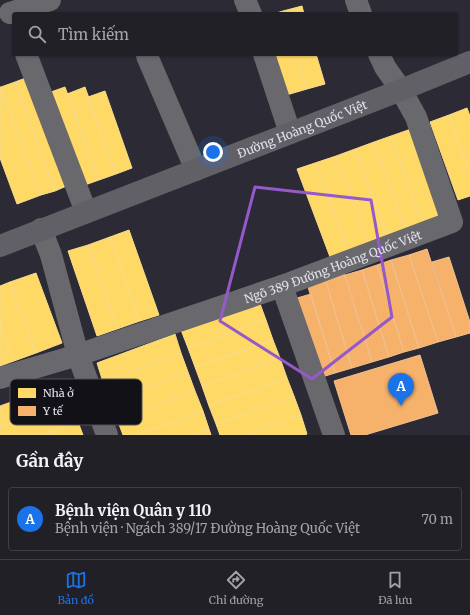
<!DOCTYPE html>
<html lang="vi">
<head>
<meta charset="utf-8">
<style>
  body { margin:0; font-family:Merriweather,serif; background:#2d2d33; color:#f1f3f6 }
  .you { position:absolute; left:213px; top:152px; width:14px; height:14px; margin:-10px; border:3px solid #fff; border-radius:50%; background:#1a73e8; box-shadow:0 0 0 6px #1a73e833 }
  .badge { display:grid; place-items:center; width:26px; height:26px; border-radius:50%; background:#1a73e8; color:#fff; font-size:13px; font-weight:700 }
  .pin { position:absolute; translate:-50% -33px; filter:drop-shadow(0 1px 2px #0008) }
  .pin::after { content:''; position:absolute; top:21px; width:14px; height:12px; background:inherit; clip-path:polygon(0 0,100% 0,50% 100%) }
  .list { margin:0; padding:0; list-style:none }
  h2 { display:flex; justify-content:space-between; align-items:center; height:52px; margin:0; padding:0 16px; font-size:17px }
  h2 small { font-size:13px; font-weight:400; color:#a2a3a7 }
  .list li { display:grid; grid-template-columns:26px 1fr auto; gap:12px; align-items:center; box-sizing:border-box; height:64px; margin:0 8px 8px; padding:0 8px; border:1px solid #3e3e44; border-radius:4px }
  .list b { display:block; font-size:15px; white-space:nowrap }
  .list p { margin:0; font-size:13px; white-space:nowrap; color:#a2a3a7 }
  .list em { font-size:13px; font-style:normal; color:#a2a3a7 }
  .icon { flex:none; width:22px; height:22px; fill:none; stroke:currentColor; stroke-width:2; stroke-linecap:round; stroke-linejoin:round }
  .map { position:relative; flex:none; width:470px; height:435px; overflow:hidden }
  .search { position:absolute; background:#212027; box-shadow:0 1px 3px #0004; left:12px; right:12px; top:12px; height:44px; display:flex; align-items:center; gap:10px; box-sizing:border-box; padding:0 14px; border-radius:4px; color:#a2a3a7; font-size:15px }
  .sheet { height:124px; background:#212027 }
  nav { display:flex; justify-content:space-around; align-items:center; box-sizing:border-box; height:56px; border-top:1px solid #3e3e44; background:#212027; font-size:11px; color:#a2a3a7 }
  nav a { display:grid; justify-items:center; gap:2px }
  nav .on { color:#1a73e8 }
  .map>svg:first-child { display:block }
</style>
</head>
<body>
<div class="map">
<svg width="470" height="435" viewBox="0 0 470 435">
  <rect width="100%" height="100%" fill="#2c2a34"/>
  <path fill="#ffd966" stroke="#f6db8e" d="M302,6L304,14H284L283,11Z
    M283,11L284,14H273Z
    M270,54H296L307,89L283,96Z
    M296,54H316L325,84L307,89Z
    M31,76L71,184L55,191L15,82Z
    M15,82L55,191L41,195L1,87Z
    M0,87H1L41,195L17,204L0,158Z
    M65,87L99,180L82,186L48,93Z
    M85,87L116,174L99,180L67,94Z
    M105,91L132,168L116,174L88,97Z
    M467,108L470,116V174L449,115Z
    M449,115L470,174V196L458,200L430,122Z
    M411,129L442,216L422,223L391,136Z
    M391,136L422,223L405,229L374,142Z
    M374,142L405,229L387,236L355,149Z
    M355,149L387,236L368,243L336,156Z
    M336,156L368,243L348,250L315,163Z
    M315,163L348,250L330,257L297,169Z
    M129,230L159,315L140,321L110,237Z
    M110,237L140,321L117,329L88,245Z
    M88,245L117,329L97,336L68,251Z
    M36,273L62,343L36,353L10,282Z
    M10,282L36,353L14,361L0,324V286Z
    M259,301L266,320L188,348L181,330Z
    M266,320L273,340L195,367L188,348Z
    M0,324L14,361L0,366Z
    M175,334L181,353L103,382L97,363Z
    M273,340L280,358L202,386L195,367Z
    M181,353L188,372L111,400L103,382Z
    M280,358L287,378L209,406L202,386Z
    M188,372L195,391L117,419L111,400Z
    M287,378L294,396L216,424L209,406Z
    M64,383L71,402L0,427V406Z
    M195,391L203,411L137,435H123L117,419Z
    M294,396L301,415L245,435H220L216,424Z
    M71,402L78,422L42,435H0V427Z
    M203,411L209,429L194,435H137Z
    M301,415L307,434L304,435H245Z
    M78,422L83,435H42Z
    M209,429L211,435H194Z"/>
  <path fill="#f6b26b" stroke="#f0c091" d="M427,249L456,337L438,342L409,255Z
    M409,255L438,342L419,348L391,260Z
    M449,257L470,322V333L456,337L432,262Z
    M391,260L419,348L404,352L377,265Z
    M377,265L404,352L389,357L362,270Z
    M362,270L389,357L372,362L345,275Z
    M344,273L372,362L352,368L325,279Z
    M325,279L352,368L335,373L307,284Z
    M311,294L335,373L322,377L297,298Z
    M420,355L438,413L365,435H351L334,381Z"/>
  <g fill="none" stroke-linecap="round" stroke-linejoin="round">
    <g stroke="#69696d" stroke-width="22">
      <path d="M245,0L251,14"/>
      <path d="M356,0L361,14"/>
      <path d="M10,13L50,0"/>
      <path d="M26,54L86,212"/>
      <path d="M264,54L290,133"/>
      <path d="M147,56L196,170"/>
      <path d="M41,229L51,255L78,355L107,435"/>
      <path d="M282,286L334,435"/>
      <path id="s1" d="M0,378L78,355L282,286L452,222L416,117L401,90L385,67L379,54"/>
    </g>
    <path stroke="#626067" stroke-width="22" id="s2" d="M0,246L401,90L470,62"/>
  </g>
  <path fill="none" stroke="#9459ca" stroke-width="3" stroke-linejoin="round" d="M255,187L371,200L392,317L312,379L220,321Z"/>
  <g text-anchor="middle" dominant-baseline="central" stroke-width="4" stroke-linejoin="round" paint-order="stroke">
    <g font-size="12" fill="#e1e0eb" stroke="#121118">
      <text stroke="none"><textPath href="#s2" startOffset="324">Đường Hoàng Quốc Việt</textPath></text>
      <text stroke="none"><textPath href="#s1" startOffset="351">Ngõ 389 Đường Hoàng Quốc Việt</textPath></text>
    </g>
  </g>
  <rect x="10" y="379" width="132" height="46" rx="6" fill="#121118" stroke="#504f57" stroke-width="1"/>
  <rect x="18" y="388" width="18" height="10" fill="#ffd966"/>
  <rect x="18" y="406" width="18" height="10" fill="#f6b26b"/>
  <g font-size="11" fill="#e1e0eb">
    <text x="43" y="397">Nhà ở</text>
    <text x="43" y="415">Y tế</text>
  </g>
</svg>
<div class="you"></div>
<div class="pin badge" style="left:401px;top:406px">A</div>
<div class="search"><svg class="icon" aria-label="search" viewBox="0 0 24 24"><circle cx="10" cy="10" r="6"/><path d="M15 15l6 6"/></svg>Tìm kiếm</div>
</div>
<section class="sheet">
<h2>Gần đây<small></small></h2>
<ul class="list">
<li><span class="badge">A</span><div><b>Bệnh viện Quân y 110</b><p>Bệnh viện · Ngách 389/17 Đường Hoàng Quốc Việt</p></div><em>70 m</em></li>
</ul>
</section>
<nav>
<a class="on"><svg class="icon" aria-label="map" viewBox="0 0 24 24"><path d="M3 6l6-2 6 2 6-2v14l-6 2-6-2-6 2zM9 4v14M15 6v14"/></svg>Bản đồ</a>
<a><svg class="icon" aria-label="directions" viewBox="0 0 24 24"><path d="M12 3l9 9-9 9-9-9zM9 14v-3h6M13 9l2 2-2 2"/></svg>Chỉ đường</a>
<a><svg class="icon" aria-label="saved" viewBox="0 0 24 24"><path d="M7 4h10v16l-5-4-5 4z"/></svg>Đã lưu</a>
</nav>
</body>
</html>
